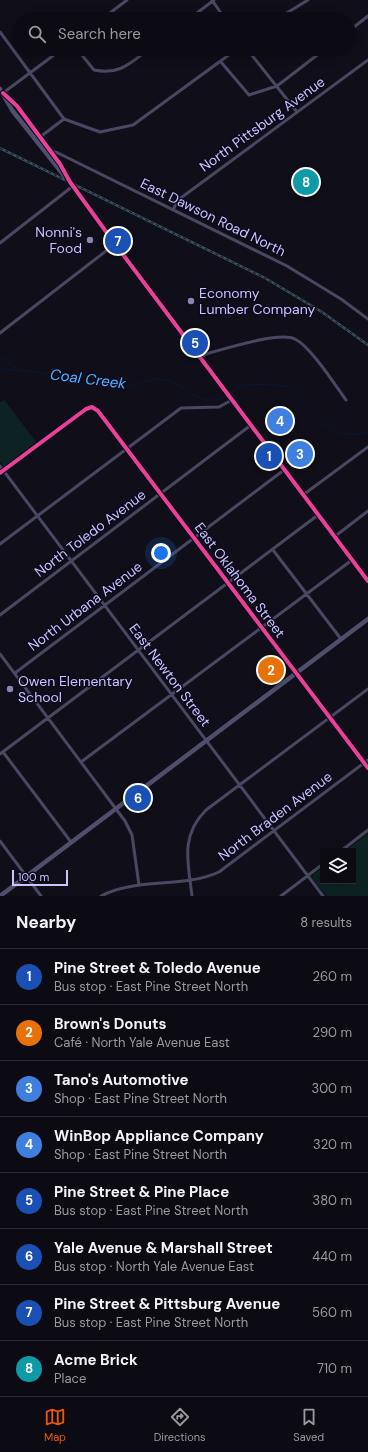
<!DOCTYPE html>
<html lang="en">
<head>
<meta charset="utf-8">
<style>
  body { margin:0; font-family:"DM Sans",sans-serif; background:#1a1820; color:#f1f3f6 }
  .controls { position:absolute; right:12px; bottom:12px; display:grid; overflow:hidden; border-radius:0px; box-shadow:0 2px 10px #0003 }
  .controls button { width:36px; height:36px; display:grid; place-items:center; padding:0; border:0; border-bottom:1px solid #2c2b32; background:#0c0a12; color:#f1f3f6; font:20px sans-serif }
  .scale { position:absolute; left:12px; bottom:10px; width:56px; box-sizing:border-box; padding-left:4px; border:2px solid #cac5ff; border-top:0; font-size:11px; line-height:14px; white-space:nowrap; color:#cac5ff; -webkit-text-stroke:3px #0c0a1c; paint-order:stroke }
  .you { position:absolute; left:161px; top:553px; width:14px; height:14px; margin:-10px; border:3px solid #fff; border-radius:50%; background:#1a73e8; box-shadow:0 0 0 6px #1a73e833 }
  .badge { display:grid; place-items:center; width:26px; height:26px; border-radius:50%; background:#ea580c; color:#fff; font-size:13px; font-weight:700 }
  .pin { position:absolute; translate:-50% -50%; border:2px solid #fff; box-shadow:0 1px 4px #0006 }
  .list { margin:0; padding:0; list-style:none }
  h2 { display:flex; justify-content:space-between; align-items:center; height:52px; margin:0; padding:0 16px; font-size:17px }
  h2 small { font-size:13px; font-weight:400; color:#9a9a9f }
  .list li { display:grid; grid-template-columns:26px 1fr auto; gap:12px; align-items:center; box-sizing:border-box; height:56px; padding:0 16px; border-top:1px solid #2c2b32 }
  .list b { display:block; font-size:15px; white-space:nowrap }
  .list p { margin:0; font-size:13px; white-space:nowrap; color:#9a9a9f }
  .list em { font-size:13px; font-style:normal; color:#9a9a9f }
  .icon { flex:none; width:22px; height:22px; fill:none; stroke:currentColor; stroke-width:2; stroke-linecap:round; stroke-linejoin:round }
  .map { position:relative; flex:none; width:368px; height:896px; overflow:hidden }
  .search { position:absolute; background:#0c0a12; box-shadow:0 2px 10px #0003; left:12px; right:12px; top:12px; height:44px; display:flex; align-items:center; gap:10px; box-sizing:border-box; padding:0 14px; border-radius:22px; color:#9a9a9f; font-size:15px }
  .sheet { height:500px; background:#0c0a12 }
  nav { display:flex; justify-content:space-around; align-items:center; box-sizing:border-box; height:56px; border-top:1px solid #2c2b32; background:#0c0a12; font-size:11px; color:#9a9a9f }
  nav a { display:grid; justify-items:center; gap:2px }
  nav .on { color:#ea580c }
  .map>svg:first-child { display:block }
</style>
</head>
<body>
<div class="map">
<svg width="368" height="896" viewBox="0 0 368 896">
  <rect width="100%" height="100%" fill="#100e18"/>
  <path fill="#0d2323" d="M4,400L37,443L4,467L0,461V403Z
    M368,834V896H326L313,879V875L323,867V881H353V851H345Z"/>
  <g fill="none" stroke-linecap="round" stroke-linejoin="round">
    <path stroke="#061837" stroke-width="1" d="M0,357L18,369
      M0,369C30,370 59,376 88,381C100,382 112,386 124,386C139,387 150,376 166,380C188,386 200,411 227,395
      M229,393L243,385L270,384L289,387C308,412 332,443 368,432"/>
    <path stroke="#494862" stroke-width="3" d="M212,0L225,19
      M102,19L127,0
      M189,19L214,0
      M277,19L308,0
      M349,31L368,16
      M0,32L64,119
      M77,49L94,70C120,75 129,64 149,49
      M247,49L297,112
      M221,62L249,95L277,86L325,49
      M3,93L62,49
      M64,119L100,132L133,125L237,49
      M40,137L64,119
      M42,148L58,153L287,266L341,299L368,319
      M173,210L178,200L368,60
      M0,243L73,186
      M0,333L115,244
      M200,358L206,354C224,349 280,331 295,339C311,347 335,385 346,400
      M0,466L323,896
      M0,473L86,409L92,407L98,411L368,768
      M303,495L368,447
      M334,537L368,511
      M0,544L181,408L219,407L232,400
      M273,550L341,639
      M0,615L251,425
      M0,654L125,821L132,835L139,885
      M15,673L284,470
      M3,752L71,842
      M0,754L318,515
      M81,762L352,560
      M0,841L41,896
      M341,851L368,830
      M101,896C137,877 182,889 219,872L368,760
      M192,896C188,862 180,836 206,810L368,689
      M281,896L323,864"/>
    <path stroke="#4f4e6d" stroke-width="4.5" d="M0,89L12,110L66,178
      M3,93L17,106L60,164L70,182L115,244L368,581
      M0,896L368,619"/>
    <g stroke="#3b5162" stroke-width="2.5">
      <path id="rail" d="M0,148L265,278L322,312L368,345"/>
    </g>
    <use href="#rail" stroke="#0c0a1c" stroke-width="1" stroke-dasharray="3" stroke-linecap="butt"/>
    <g stroke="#0c0a1c" stroke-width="6">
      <path id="cycleway" d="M3,93L17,106L60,164L70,182L115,244L368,581
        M0,473L86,409L92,407L98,411L368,768"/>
    </g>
    <use href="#cycleway" stroke="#ea4096" stroke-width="4"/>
  </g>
  <g fill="#8985ae" stroke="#0c0a1c" stroke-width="1.5">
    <circle cx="90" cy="240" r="4"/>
    <circle cx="191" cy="301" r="4"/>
    <circle cx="10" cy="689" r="4"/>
  </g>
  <g text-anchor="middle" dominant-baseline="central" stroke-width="3" stroke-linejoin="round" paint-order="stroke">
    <g font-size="14" fill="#cac5ff" stroke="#0c0a1c">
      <text transform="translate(262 124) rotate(-36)">North Pittsburg Avenue</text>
      <text transform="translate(213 217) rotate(26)">East Dawson Road North</text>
      <text transform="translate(90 533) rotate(-37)">North Toledo Avenue</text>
      <text transform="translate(240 580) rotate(53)">East Oklahoma Street</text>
      <text transform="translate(85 606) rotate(-37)">North Urbana Avenue</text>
      <text transform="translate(170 675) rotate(53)">East Newton Street</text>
      <text transform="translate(275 816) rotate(-37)">North Braden Avenue</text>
    </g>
    <g font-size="14" fill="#cac5ff" stroke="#0c0a1c" text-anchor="start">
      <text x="82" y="232" text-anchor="end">Nonni's<tspan x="82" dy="16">Food</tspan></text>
      <text x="199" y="293">Economy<tspan x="199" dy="16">Lumber Company</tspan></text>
      <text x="18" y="681">Owen Elementary<tspan x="18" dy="16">School</tspan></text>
    </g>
    <g font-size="15" font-style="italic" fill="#53b2ff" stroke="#0c0a1c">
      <text transform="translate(88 379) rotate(7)">Coal Creek</text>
    </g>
  </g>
</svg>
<div class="controls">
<button><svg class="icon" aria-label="layers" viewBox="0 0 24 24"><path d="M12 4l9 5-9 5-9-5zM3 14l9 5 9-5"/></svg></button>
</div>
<div class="scale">100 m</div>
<div class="you"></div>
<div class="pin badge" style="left:269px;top:456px;background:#1a4fb4">1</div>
<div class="pin badge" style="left:271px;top:670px;background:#e8710a">2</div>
<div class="pin badge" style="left:300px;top:454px;background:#3f7fe0">3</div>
<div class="pin badge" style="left:280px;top:421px;background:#3f7fe0">4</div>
<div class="pin badge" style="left:195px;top:343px;background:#1a4fb4">5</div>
<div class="pin badge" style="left:138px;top:798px;background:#1a4fb4">6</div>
<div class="pin badge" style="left:118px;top:241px;background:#1a4fb4">7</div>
<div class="pin badge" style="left:306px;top:182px;background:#0f9aa8">8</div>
<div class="search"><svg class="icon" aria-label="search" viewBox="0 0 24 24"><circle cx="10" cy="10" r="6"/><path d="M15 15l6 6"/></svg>Search here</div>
</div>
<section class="sheet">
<h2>Nearby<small>8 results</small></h2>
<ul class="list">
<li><span class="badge" style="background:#1a4fb4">1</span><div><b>Pine Street &amp; Toledo Avenue</b><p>Bus stop · East Pine Street North</p></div><em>260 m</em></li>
<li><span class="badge" style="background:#e8710a">2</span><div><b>Brown's Donuts</b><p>Café · North Yale Avenue East</p></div><em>290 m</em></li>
<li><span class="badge" style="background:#3f7fe0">3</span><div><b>Tano's Automotive</b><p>Shop · East Pine Street North</p></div><em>300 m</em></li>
<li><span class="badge" style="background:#3f7fe0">4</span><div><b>WinBop Appliance Company</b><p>Shop · East Pine Street North</p></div><em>320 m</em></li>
<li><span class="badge" style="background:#1a4fb4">5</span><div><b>Pine Street &amp; Pine Place</b><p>Bus stop · East Pine Street North</p></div><em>380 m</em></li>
<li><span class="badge" style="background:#1a4fb4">6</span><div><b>Yale Avenue &amp; Marshall Street</b><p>Bus stop · North Yale Avenue East</p></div><em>440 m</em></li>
<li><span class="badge" style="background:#1a4fb4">7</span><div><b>Pine Street &amp; Pittsburg Avenue</b><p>Bus stop · East Pine Street North</p></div><em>560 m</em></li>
<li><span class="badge" style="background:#0f9aa8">8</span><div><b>Acme Brick</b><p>Place</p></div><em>710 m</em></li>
</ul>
</section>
<nav>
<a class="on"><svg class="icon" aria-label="map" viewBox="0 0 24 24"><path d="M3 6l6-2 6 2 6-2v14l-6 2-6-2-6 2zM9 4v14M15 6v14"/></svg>Map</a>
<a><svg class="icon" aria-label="directions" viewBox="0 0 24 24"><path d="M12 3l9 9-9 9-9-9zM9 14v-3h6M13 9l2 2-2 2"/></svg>Directions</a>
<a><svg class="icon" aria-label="saved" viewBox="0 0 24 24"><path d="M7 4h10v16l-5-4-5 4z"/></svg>Saved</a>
</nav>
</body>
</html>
